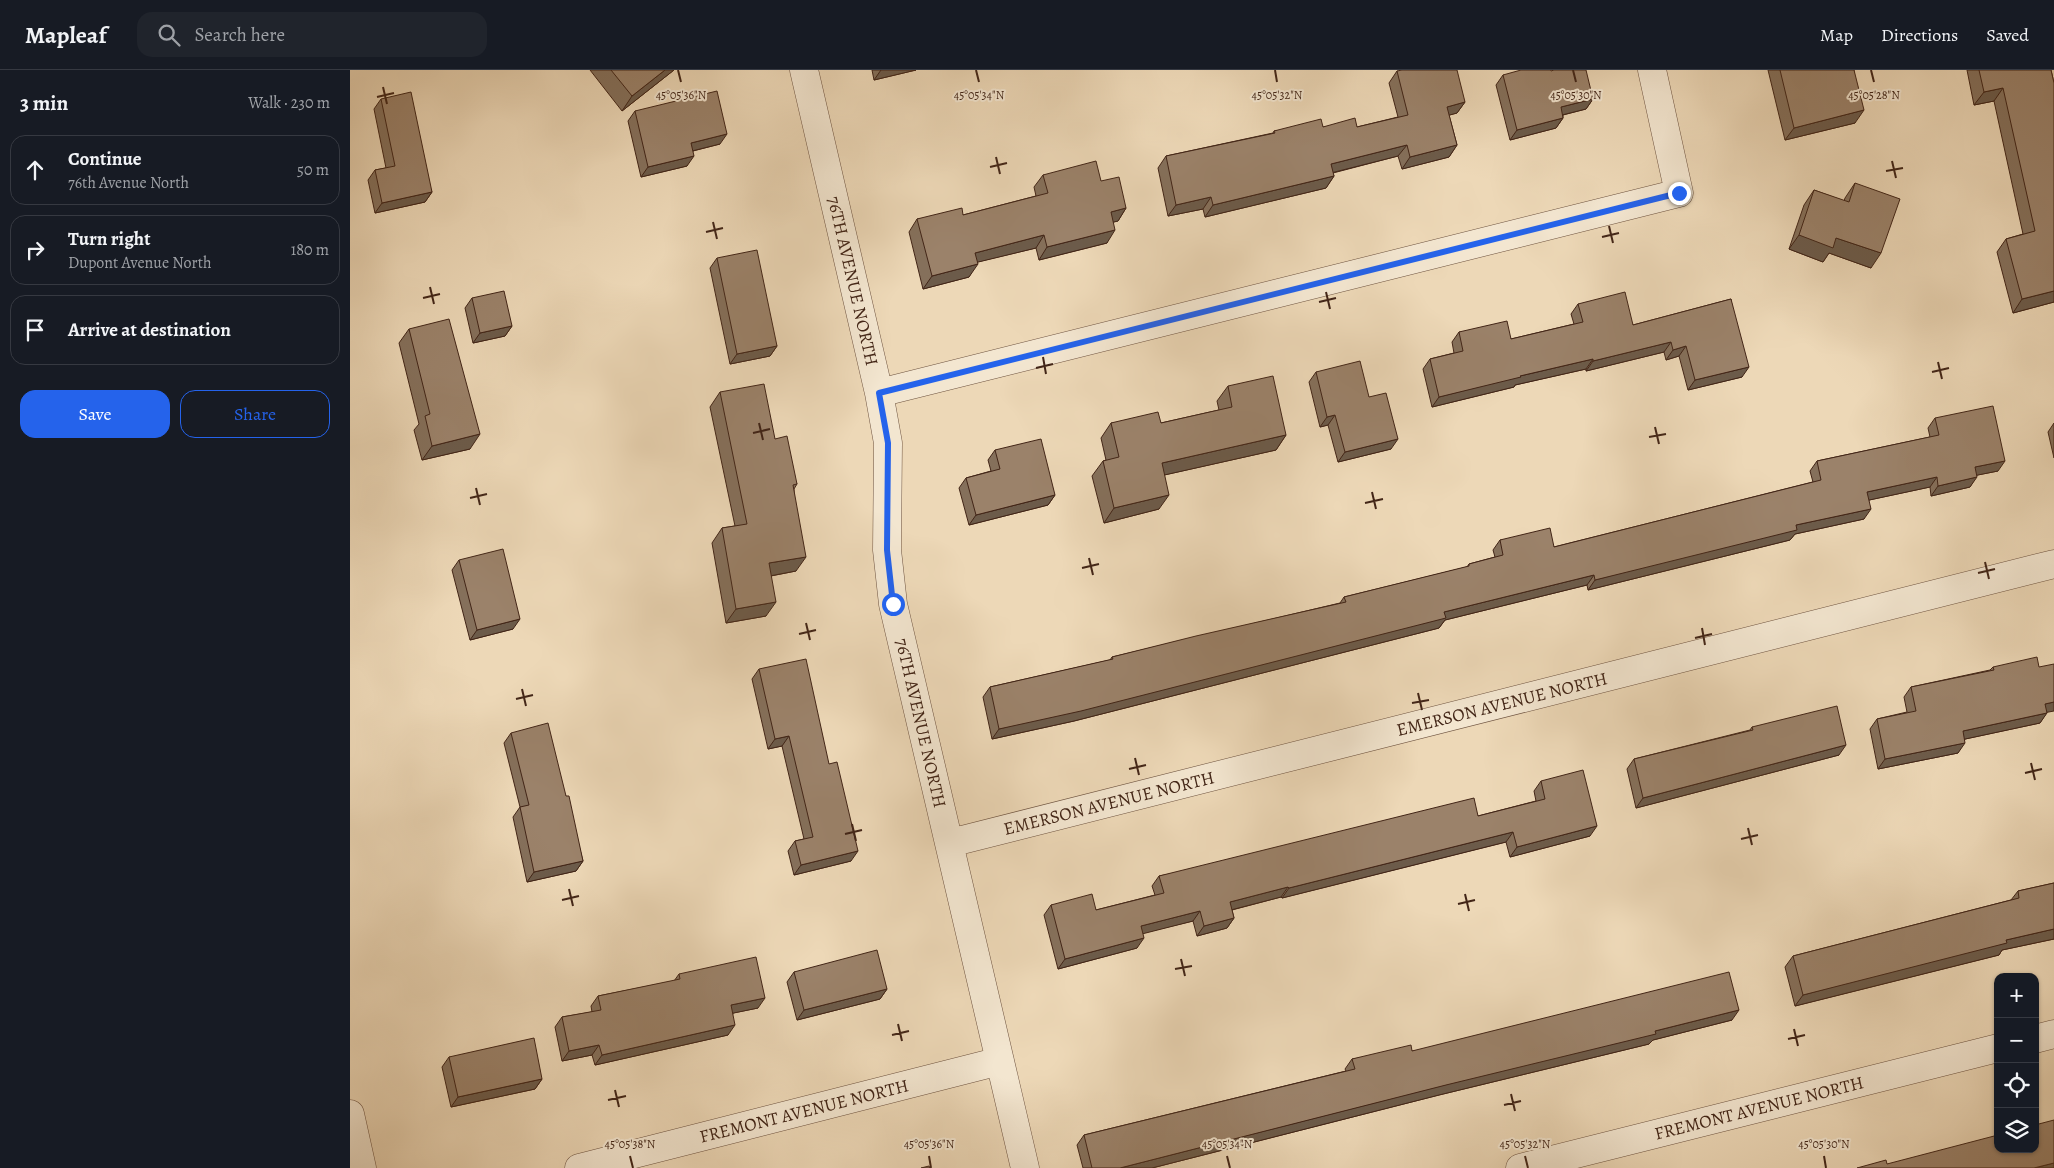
<!DOCTYPE html>
<html lang="en">
<head>
<meta charset="utf-8">
<style>
  body { margin:0; font-family:Alegreya,serif; background:#20242c; color:#f1f3f6 }
  .controls { position:absolute; right:15px; bottom:15px; display:grid; overflow:hidden; border-radius:10px; box-shadow:0 1px 4px #0004 }
  .controls button { width:45px; height:45px; display:grid; place-items:center; padding:0; border:0; border-bottom:1px solid #363941; background:#171b24; color:#f1f3f6; font:25px sans-serif }
  .stop { position:absolute; width:15px; height:15px; margin:-11px; border:4px solid #2563eb; border-radius:50%; background:#fff }
  .stop.end { background:#2563eb; border-color:#fff; box-shadow:0 1px 5px #0008 }
  .list { margin:0; padding:0; list-style:none }
  h2 { display:flex; justify-content:space-between; align-items:center; height:65px; margin:0; padding:0 20px; font-size:21px }
  h2 small { font-size:16px; font-weight:400; color:#9ea1a6 }
  .list li { display:grid; grid-template-columns:32px 1fr auto; gap:15px; align-items:center; box-sizing:border-box; height:70px; margin:0 10px 10px; padding:0 10px; border:1px solid #363941; border-radius:15px }
  .list b { display:block; font-size:19px; white-space:nowrap }
  .list p { margin:0; font-size:16px; white-space:nowrap; color:#9ea1a6 }
  .list em { font-size:16px; font-style:normal; color:#9ea1a6 }
  .actions { display:flex; gap:10px; padding:15px 20px }
  .actions a { flex:1; padding:11px 0; border:1px solid #2563eb; border-radius:15px; text-align:center; font-size:18px; color:#2563eb }
  .actions .main { background:#2563eb; color:#fff }
  .icon { flex:none; width:28px; height:28px; fill:none; stroke:currentColor; stroke-width:2; stroke-linecap:round; stroke-linejoin:round }
  .map { position:relative; flex:none; width:1704px; height:1098px; overflow:hidden }
  header { display:flex; align-items:center; gap:30px; box-sizing:border-box; height:70px; padding:0 25px; background:#171b24; border-bottom:1px solid #363941 }
  header strong { font-size:24px }
  nav { display:flex; gap:28px; margin-inline-start:auto; font-size:18px }
  .search { width:350px; height:45px; background:#20242c; display:flex; align-items:center; gap:12px; box-sizing:border-box; padding:0 18px; border-radius:15px; color:#9ea1a6; font-size:19px }
  main { display:flex }
  aside { flex:1; background:#171b24 }
  .map>svg:first-child { display:block }
</style>
</head>
<body>
<header>
<strong>Mapleaf</strong>
<div class="search"><svg class="icon" aria-label="search" viewBox="0 0 24 24"><circle cx="10" cy="10" r="6"/><path d="M15 15l6 6"/></svg>Search here</div>
<nav><a>Map</a><a>Directions</a><a>Saved</a></nav>
</header>
<main>
<aside>
<h2>3 min<small>Walk · 230 m</small></h2>
<ul class="list">
<li><svg class="icon" aria-label="ahead" viewBox="0 0 24 24"><path d="M12 20V5M6 11l6-6 6 6"/></svg><div><b>Continue</b><p>76th Avenue North</p></div><em>50 m</em></li>
<li><svg class="icon" aria-label="right" viewBox="0 0 24 24"><path d="M7 20v-9h11M14 6l5 5-5 5"/></svg><div><b>Turn right</b><p>Dupont Avenue North</p></div><em>180 m</em></li>
<li><svg class="icon" aria-label="arrive" viewBox="0 0 24 24"><path d="M6 21V4h12l-3 4 3 4H6"/></svg><div><b>Arrive at destination</b></div></li>
</ul>
<div class="actions"><a class="main">Save</a><a>Share</a></div>
</aside>
<div class="map">
<svg width="1704" height="1098" viewBox="0 0 1704 1098">
  <rect width="100%" height="100%" fill="#edd8b7"/>
  <filter id="stains"><feTurbulence type="fractalNoise" baseFrequency=".004" numOctaves="4"/><feColorMatrix values="0 0 0 0 .2 0 0 0 0 .09 0 0 0 0 .02 0 0 0 .5 -.17"/></filter>
  <radialGradient id="worn" r=".72"><stop offset=".6" stop-color="#630" stop-opacity="0"/><stop offset="1" stop-color="#630" stop-opacity=".3"/></radialGradient>
  <g fill="none" stroke-linecap="round" stroke-linejoin="round">
    <g stroke="#6d523f" stroke-width="29">
      <path id="minor" d="M454,0L529,323L538,373L537,480L543,534L675,1098
        M529,323L1329,123L1302,0
        M600,773L1704,494
        M1685,969L1704,964
        M0,1044L12,1098
        M229,1098L650,991
        M1170,1098L1648,978"/>
    </g>
    <use href="#minor" stroke="#f3e6d0" stroke-width="28"/>
  </g>
  <path fill="#85705b" stroke="#422517" d="M240,0H324L272,41Z
    M522,0H566L524,10Z
    M1418,0H1504L1505,53L1435,70Z
    M1617,0H1701L1704,13V232L1663,243L1647,182L1656,169L1673,164L1644,31L1624,35Z
    M1047,1L1115,32L1107,43L1099,45L1107,75L1099,87L1052,99L1048,86L983,103L984,106L976,118L855,147L853,139L818,146L808,98L816,86L923,63L924,61L973,57H1007L1048,47L1039,13Z
    M1153,5L1243,29L1236,39L1213,45V48L1206,58L1160,70L1146,15Z
    M31,29L82,122L75,132L25,143L18,110L25,100L36,98L24,39Z
    M285,41L370,74L343,81L337,96L291,107L278,51Z
    M693,105L751,111L776,138L768,151L763,152L757,173L689,190L686,178L627,192L619,207L573,219L559,162L567,149L613,145L686,126L684,117Z
    M1505,113L1521,198L1479,183L1473,192L1439,179L1454,135L1464,120L1494,131L1495,128Z
    M367,188L427,276L420,286L380,294L360,198Z
    M122,228L162,256L155,266L123,273L115,238Z
    M1381,229L1392,307L1338,320L1329,286L1316,290L1314,282L1236,301V299L1165,315L1164,317L1082,337L1073,299L1080,289L1104,283L1102,272L1109,262L1161,269L1224,254L1221,244L1228,234L1283,255Z
    M59,259L120,379L72,390L64,360L69,354L49,273Z
    M966,302L1019,327L1041,379L988,392L978,355L970,357L959,312Z
    M878,316L936,365L926,380L814,405L809,439L754,453L742,406L753,391L756,390L751,368L761,353H811L869,340L867,331Z
    M370,322L425,369L447,414L444,419L446,501L421,506L416,546L376,553L362,473L372,458L385,456L360,337Z
    M1585,348L1648,401L1627,405L1620,417L1581,426L1580,417L1519,430L1514,449L1445,464L1440,470L1238,520L1237,515L1095,550L1089,558L724,651L642,669L633,627L640,617L760,590L762,587L990,533L994,527L1117,497L1119,494L1145,487L1143,480L1150,470L1204,477L1463,412L1460,401L1467,391L1580,367L1578,358Z
    M1704,353V388L1698,362Z
    M645,380L705,425L698,435L619,455L609,418L616,408L641,401L638,390Z
    M109,490L163,559L120,570L102,500Z
    M1643,597L1697,642L1690,653L1615,669L1608,683L1528,699L1520,659L1527,649L1557,642L1554,627L1561,617L1640,600Z
    M409,599L501,791L444,805L438,781L445,771L454,769L432,676L418,679L402,609Z
    M1402,657L1489,685L1286,738L1277,699L1284,689L1400,660Z
    M161,663L216,726L233,791L226,801L177,812L163,747L170,737L154,673Z
    M1191,711L1240,766L1160,787L1156,772L932,828L931,827L882,840L884,848L877,858L847,866L843,851L793,863L787,878L708,899L694,845L701,835L746,840L805,825L802,816L809,806L1128,746L1186,731L1184,721Z
    M1704,813V869L1652,880L1649,885L1445,936L1435,897L1443,886L1661,830L1668,821Z
    M444,902L537,919L530,929L447,950L437,912Z
    M329,904L408,938L383,943L378,965L245,995L242,985L212,991L205,957L212,947L242,942L241,936L248,926L324,911Z
    M1382,950L1303,970L1299,974L1089,1025L802,1098H733L727,1075L734,1065L996,1001L995,999L1002,989L1062,981Z
    M99,987L192,1009L185,1019L101,1037L92,997Z"/>
  <path fill="#6c5b4a" stroke="#422517" d="M315,0H324L272,41L282,26Z
    M531,0H566L524,10Z
    M1653,18L1644,31L1624,35L1634,22Z
    M1243,29L1236,39L1204,47L1211,37Z
    M1115,32L1107,43L1089,48L1097,37Z
    M1514,40L1505,53L1435,70L1444,58Z
    M1213,48L1206,58L1160,70L1167,60Z
    M377,64L370,74L334,83L341,73Z
    M1057,75L1048,86L973,105L981,94Z
    M1107,75L1099,87L1052,99L1060,87Z
    M344,86L337,96L291,107L298,97Z
    M984,106L976,118L855,147L863,135Z
    M82,122L75,132L25,143L32,133Z
    M861,127L853,139L818,146L826,135Z
    M776,138L768,151L752,155L761,142Z
    M765,160L757,173L689,190L697,177Z
    M694,165L686,178L616,195L625,183Z
    M1449,165L1486,168L1531,183L1521,198L1479,183L1473,192L1439,179Z
    M628,194L619,207L573,219L582,206Z
    M1704,221V232L1663,243L1672,229Z
    M162,256L155,266L123,273L130,263Z
    M1321,272L1314,282L1236,301L1243,291Z
    M427,276L420,286L380,294L387,284Z
    M1336,276L1329,286L1316,290L1323,280Z
    M1243,289L1236,299L1165,315L1164,317L1082,337L1089,327L1170,306Z
    M1399,297L1392,307L1338,320L1345,310Z
    M985,345L978,355L970,357L977,347Z
    M130,364L120,379L72,390L82,376Z
    M936,365L926,380L801,408L812,393Z
    M1048,369L1041,379L988,392L995,382Z
    M1655,391L1648,401L1618,407L1625,397Z
    M1587,407L1580,417L1510,432L1517,422Z
    M1627,407L1620,417L1581,426L1588,416Z
    M705,425L698,435L619,455L626,445Z
    M819,425L809,439L754,453L764,438Z
    M1521,439L1514,449L1445,464L1440,470L1238,520L1245,510L1446,455Z
    M456,487L446,501L409,508L419,493Z
    M1244,505L1237,515L1095,550L1089,558L724,651L642,669L649,659L1094,542Z
    M426,532L416,546L376,553L386,539Z
    M170,549L163,559L120,570L127,560Z
    M1704,632V641L1688,644L1695,634Z
    M1697,643L1690,653L1606,671L1613,661Z
    M439,666L432,676L418,679L425,669Z
    M1615,673L1608,683L1528,699L1535,689Z
    M1496,675L1489,685L1286,738L1293,728Z
    M1247,756L1240,766L1160,787L1167,777Z
    M1163,762L1156,772L932,828L939,818Z
    M508,781L501,791L444,805L451,795Z
    M233,791L226,801L177,812L184,802Z
    M938,817L931,827L873,842L880,832Z
    M850,841L843,851L784,866L791,856Z
    M884,848L877,858L847,866L854,856Z
    M1704,859V869L1652,880L1649,885L1445,936L1453,925L1656,870Z
    M794,868L787,878L708,899L715,889Z
    M537,919L530,929L447,950L454,940Z
    M415,928L408,938L374,945L381,935Z
    M1389,940L1382,950L1303,970L1299,974L1089,1025L802,1098H770L1305,961Z
    M385,955L378,965L245,995L252,985Z
    M249,975L242,985L212,991L219,981Z
    M192,1009L185,1019L101,1037L108,1027Z
    M1704,1093V1098H1684Z"/>
  <path fill="#9b826a" stroke="#422517" d="M261,0H315L282,26Z
    M1052,0H1107L1115,32L1097,37L1107,75L1060,87L1057,75L981,94L984,106L863,135L861,127L826,135L816,86L925,63L924,61L971,49L973,57L1005,48L1007,57L1058,45L1047,1Z
    M1171,0H1201V1L1204,0H1236L1243,29L1211,37L1213,48L1167,60L1153,5Z
    M1430,0H1504L1514,40L1444,58Z
    M1629,0H1701L1704,13V221L1672,229L1656,169L1685,161L1653,18L1634,22Z
    M367,21L377,64L341,73L344,86L298,97L285,41Z
    M61,22L82,122L32,133L25,100L45,96L31,29Z
    M746,91L751,111L769,107L776,138L761,142L765,160L697,177L694,165L625,183L628,194L582,206L567,149L612,138L613,145L698,123L693,105Z
    M1505,113L1550,129L1531,183L1486,168L1483,178L1449,165L1464,120L1499,132Z
    M407,180L427,276L387,284L367,188Z
    M154,221L162,256L130,263L122,228Z
    M1275,222L1283,255L1381,229L1399,297L1345,310L1336,276L1323,280L1321,272L1243,291V289L1170,306L1171,307L1089,327L1080,289L1113,281L1109,262L1157,251L1161,269L1233,252L1228,234Z
    M99,249L130,364L82,376L75,346L80,344L59,259Z
    M1010,291L1019,327L1036,323L1048,369L995,382L985,345L977,347L966,302Z
    M923,306L936,365L812,393L819,425L764,438L753,391L769,387L761,353L808,342L811,353L882,337L878,316Z
    M414,314L425,369L437,366L447,414L443,415L456,487L419,493L426,532L386,539L372,458L397,454L370,322Z
    M1643,336L1655,391L1625,397L1627,407L1588,416L1587,407L1517,422L1521,439L1446,455L1447,460L1245,510L1244,505L1094,542L1096,548L731,641L649,659L640,617L763,589L762,587L846,566L996,532L994,527L1119,496V494L1153,485L1150,470L1200,458L1204,477L1471,410L1467,391L1589,365L1585,348Z
    M691,369L705,425L626,445L616,408L650,399L645,380Z
    M153,479L170,549L127,560L109,490Z
    M1687,587L1689,597L1704,594V632L1695,634L1697,643L1613,661L1615,673L1535,689L1527,649L1566,641L1561,617L1644,600L1643,597Z
    M456,589L479,694L487,692L508,781L451,795L445,771L463,767L439,666L425,669L409,599Z
    M1487,636L1496,675L1293,728L1284,689L1403,660L1402,657Z
    M198,653L216,726H219L233,791L184,802L170,737L179,735L161,663Z
    M1233,700L1247,756L1167,777L1163,762L939,818L938,817L880,832L884,848L854,856L850,841L791,856L794,868L715,889L701,835L742,824L746,840L814,823L809,806L1124,728L1128,746L1195,729L1191,711Z
    M1704,813V859L1656,870L1657,873L1453,925L1443,886L1669,828L1668,821Z
    M527,880L537,919L454,940L444,902Z
    M406,887L415,928L381,935L385,955L252,985L249,975L219,981L212,947L251,940L248,926L330,909L329,904Z
    M1379,902L1389,940L1305,961L1306,964L1096,1015L770,1098H742L734,1065L1005,999L1002,989L1061,975L1062,981Z
    M184,968L192,1009L108,1027L99,987Z
    M1704,1050V1093L1684,1098H1507L1536,1090L1537,1094L1648,1065V1079H1685V1055Z
    M579,1096L580,1098H571Z"/>
  <g fill="none" stroke-linecap="round" stroke-linejoin="round">
    <path stroke="#2563eb" stroke-width="6" d="M543,534L537,480L538,373L529,323L1329,123"/>
  </g>
  <path fill="none" stroke="#422517" stroke-width="2" d="M328,0L331,12M626,0L629,12M925,0L927,12M1223,0L1226,12M1521,0L1524,12M33,17L37,34M27,27L44,23M646,87L650,104M1542,91L1546,108M640,97L657,93M1536,101L1553,98M363,152L367,169M1259,156L1263,173M356,162L373,158M1252,167L1269,163M80,217L84,234M976,222L980,239M73,228L90,224M969,232L986,228M693,287L696,304M1588,292L1592,309M686,298L703,294M1582,302L1599,298M409,353L413,370M1305,357L1309,374M403,363L420,359M1299,367L1316,364M126,418L130,435M1022,422L1026,439M120,428L137,424M1015,433L1033,429M739,488L743,505M1635,492L1639,509M732,498L749,494M1628,503L1645,499M456,553L460,570M1352,558L1355,575M449,564L466,560M1345,568L1362,564M172,619L176,636M1068,623L1072,640M166,629L183,625M1062,633L1079,630M785,688L789,705M1681,693L1685,710M779,699L796,695M1675,703L1692,699M502,754L506,771M1398,758L1402,775M495,764L512,760M1391,769L1408,765M219,819L223,836M1115,824L1119,841M212,830L229,826M1108,834L1125,830M831,889L835,906M825,899L842,896M548,954L552,971M1444,959L1448,976M542,965L559,961M1438,969L1455,965M265,1020L269,1037M1161,1024L1165,1041M258,1030L276,1026M1154,1035L1171,1031M280,1086L283,1098M579,1086L581,1098M877,1086L880,1098M1175,1086L1178,1098M1474,1086L1476,1098"/>
  <g text-anchor="middle" dominant-baseline="central" stroke-width="4" stroke-linejoin="round" paint-order="stroke">
    <g font-size="18" fill="#422517" stroke="#f3e6d0">
      <text transform="translate(503 211) rotate(77)">76TH AVENUE NORTH</text>
      <text transform="translate(1152 634) rotate(-14)">EMERSON AVENUE NORTH</text>
      <text transform="translate(571 653) rotate(77)">76TH AVENUE NORTH</text>
      <text transform="translate(759 733) rotate(-14)">EMERSON AVENUE NORTH</text>
      <text transform="translate(1409 1038) rotate(-14)">FREMONT AVENUE NORTH</text>
      <text transform="translate(454 1041) rotate(-14)">FREMONT AVENUE NORTH</text>
    </g>
  </g>
  <g font-size="12" text-anchor="middle" fill="#422517" stroke="#f3e6d0" stroke-width="4" stroke-linejoin="round" paint-order="stroke">
    <text x="331" y="29">45°05'36"N</text>
    <text x="629" y="29">45°05'34"N</text>
    <text x="927" y="29">45°05'32"N</text>
    <text x="1226" y="29">45°05'30"N</text>
    <text x="1524" y="29">45°05'28"N</text>
    <text x="280" y="1078">45°05'38"N</text>
    <text x="579" y="1078">45°05'36"N</text>
    <text x="877" y="1078">45°05'34"N</text>
    <text x="1175" y="1078">45°05'32"N</text>
    <text x="1474" y="1078">45°05'30"N</text>
  </g>
  <rect width="100%" height="100%" filter="url(#stains)"/>
  <rect width="100%" height="100%" fill="url(#worn)"/>
</svg>
<div class="controls">
<button>+</button>
<button>−</button>
<button><svg class="icon" aria-label="locate" viewBox="0 0 24 24"><circle cx="12" cy="12" r="6"/><path d="M12 2v4M12 18v4M2 12h4M18 12h4"/></svg></button>
<button><svg class="icon" aria-label="layers" viewBox="0 0 24 24"><path d="M12 4l9 5-9 5-9-5zM3 14l9 5 9-5"/></svg></button>
</div>
<div class="stop" style="left:543px;top:534px"></div>
<div class="stop end" style="left:1329px;top:123px"></div>
</div>
</main>
</body>
</html>
